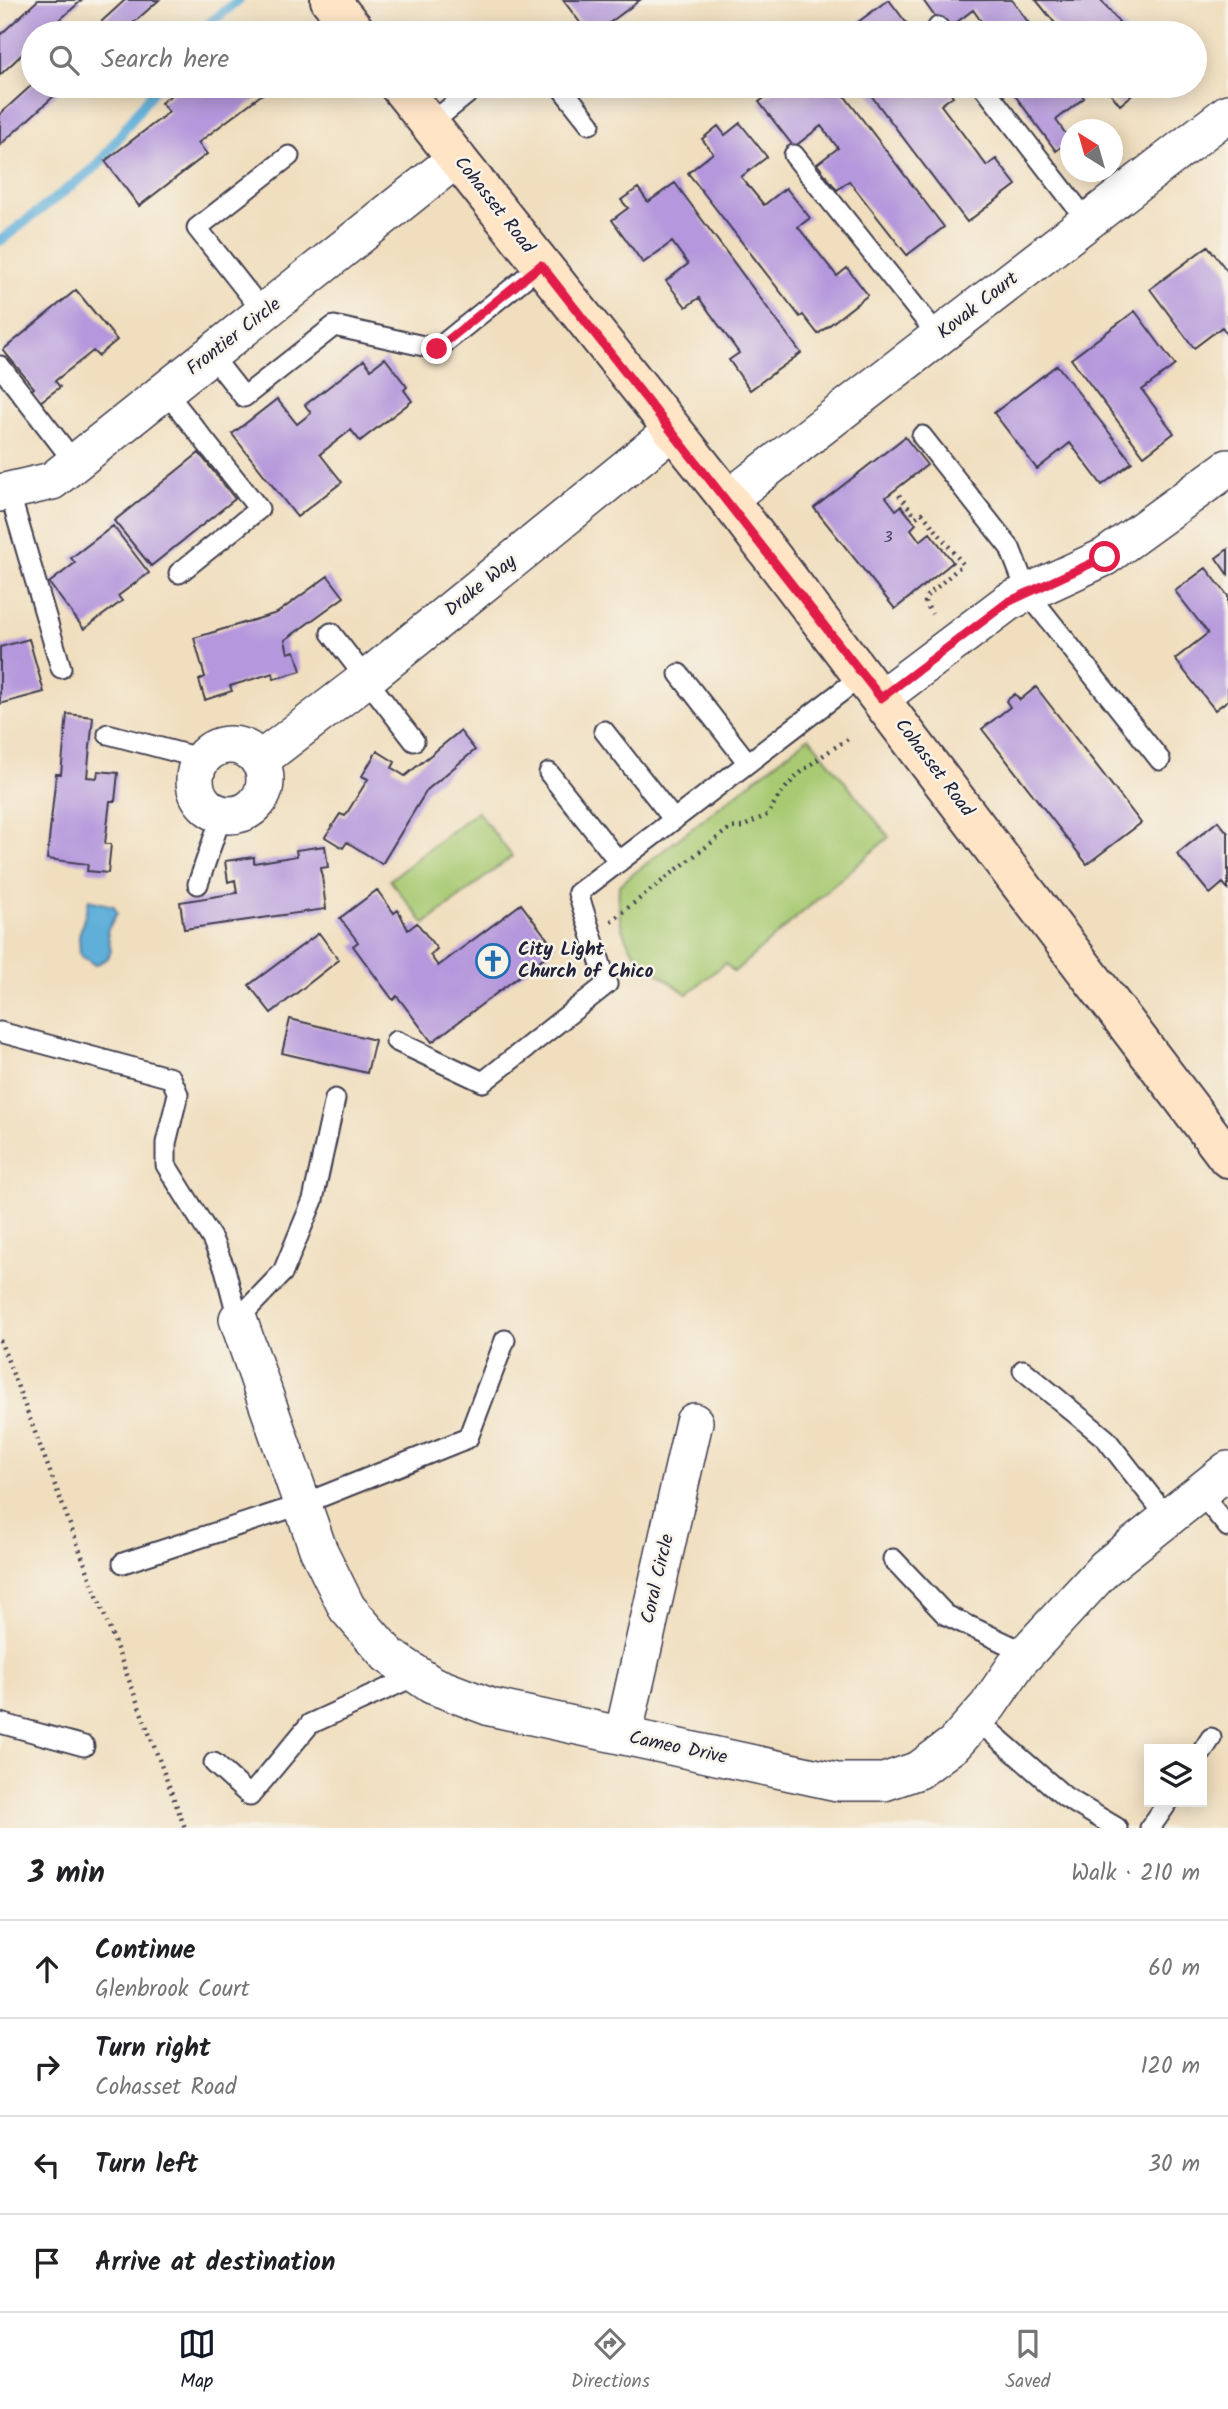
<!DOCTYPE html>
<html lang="en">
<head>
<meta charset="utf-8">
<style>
  body { margin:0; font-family:Kalam,sans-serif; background:#f6f6f6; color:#202124 }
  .controls { position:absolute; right:21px; bottom:21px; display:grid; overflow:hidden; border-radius:0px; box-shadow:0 4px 18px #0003 }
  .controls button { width:63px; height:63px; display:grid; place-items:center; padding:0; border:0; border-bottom:2px solid #e0e0e0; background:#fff; color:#202124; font:35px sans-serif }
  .compass { position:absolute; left:1060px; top:119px; width:63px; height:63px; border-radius:50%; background:#fff; box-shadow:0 4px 18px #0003; rotate:323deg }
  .stop { position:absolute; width:21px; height:21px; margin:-16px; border:5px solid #e11d48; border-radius:50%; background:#fff }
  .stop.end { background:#e11d48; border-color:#fff; box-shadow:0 2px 7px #0008 }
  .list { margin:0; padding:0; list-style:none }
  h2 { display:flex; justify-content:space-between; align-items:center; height:91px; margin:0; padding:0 28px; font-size:30px }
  h2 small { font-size:23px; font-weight:400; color:#757577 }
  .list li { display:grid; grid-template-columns:46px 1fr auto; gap:21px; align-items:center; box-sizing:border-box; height:98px; padding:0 28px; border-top:2px solid #e0e0e0 }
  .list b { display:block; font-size:26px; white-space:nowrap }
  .list p { margin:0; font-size:23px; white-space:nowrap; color:#757577 }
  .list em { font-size:23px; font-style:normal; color:#757577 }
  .icon { flex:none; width:38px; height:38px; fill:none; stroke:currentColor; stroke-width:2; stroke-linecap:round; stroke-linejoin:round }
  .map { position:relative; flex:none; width:1228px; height:1828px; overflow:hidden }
  .search { position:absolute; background:#fff; box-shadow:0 4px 18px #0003; left:21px; right:21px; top:21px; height:77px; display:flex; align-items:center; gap:18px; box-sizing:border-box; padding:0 24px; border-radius:38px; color:#757577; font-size:26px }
  .sheet { height:483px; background:#fff }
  nav { display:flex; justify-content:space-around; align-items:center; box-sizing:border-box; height:98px; border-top:2px solid #e0e0e0; background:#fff; font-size:19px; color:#757577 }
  nav a { display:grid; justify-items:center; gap:4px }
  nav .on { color:#111827 }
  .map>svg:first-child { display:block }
</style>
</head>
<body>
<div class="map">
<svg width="1228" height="1828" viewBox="0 0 1228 1828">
  <rect width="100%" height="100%" fill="#f7f3e8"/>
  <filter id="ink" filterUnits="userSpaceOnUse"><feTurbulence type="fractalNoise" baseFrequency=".0143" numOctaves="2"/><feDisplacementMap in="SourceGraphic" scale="14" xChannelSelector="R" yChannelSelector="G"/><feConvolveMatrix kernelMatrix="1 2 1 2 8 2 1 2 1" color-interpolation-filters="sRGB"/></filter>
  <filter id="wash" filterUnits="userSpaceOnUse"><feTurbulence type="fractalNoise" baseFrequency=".00686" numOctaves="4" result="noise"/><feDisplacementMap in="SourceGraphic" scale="28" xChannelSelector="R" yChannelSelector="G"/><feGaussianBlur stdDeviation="1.57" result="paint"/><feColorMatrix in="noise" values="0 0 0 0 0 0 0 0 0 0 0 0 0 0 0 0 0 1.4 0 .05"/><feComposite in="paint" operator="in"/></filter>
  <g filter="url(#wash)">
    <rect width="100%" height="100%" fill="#f0debe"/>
    <path fill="#a9ca73" stroke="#667657" stroke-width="2" d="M809,737L889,837L734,972L725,963L687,994C638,959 615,949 619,885Z
      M477,811L512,856L425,924L390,880Z"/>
    <path fill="#5fafd9" stroke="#40688a" stroke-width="2" d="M89,900L114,906L117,913L107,931L111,951L107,959L95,965L80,955L79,936Z"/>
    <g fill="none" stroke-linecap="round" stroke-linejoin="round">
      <path stroke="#5fafd9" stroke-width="10" d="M197,33L239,0
        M0,241L97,166L157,86"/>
    </g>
    <g id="blocks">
      <path fill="#b497dc" d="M38,0H82L45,33H33V44L0,75V35Z
        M125,0H159L122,33H89Z
        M563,0H640L596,33H588Z
        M889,0L914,33H843L888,0Z
        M923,0H1012L1036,33H986L989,32L973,10L945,31Z
        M1036,0H1101L1128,33H1063Z
        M33,84L65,86L0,145V114Z
        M183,86H273L198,143L207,154L139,206L105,161L169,112L161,103Z
        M780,86H837L944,227L907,255L849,181L837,190L817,164L838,148L821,126L794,147L759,102Z
        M864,86H912L915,89L919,86H945L953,96L941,105L987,166L996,159L1016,185L967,222Z
        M1008,86H1075L1084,98L1056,120L1070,140L1056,151Z
        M1105,86H1143L1120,105Z
        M740,123L767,157L741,177L764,205L786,188L810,218L798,227L837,276L847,268L868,295L818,334L803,315L800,317L688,173L713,153L702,139L718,126L725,135Z
        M675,183L801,353L750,390L729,360L739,353L699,298L686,307L666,281L688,264L672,242L643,263L612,220L628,208L621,200L638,188L648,202Z
        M1208,246L1228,272V335L1222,327L1194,348L1150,289Z
        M76,290L117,340L98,356L93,351L55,381L60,387L40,402L31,391L34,388L3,350Z
        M1135,311L1175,365L1142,390L1174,433L1144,456L1071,359Z
        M385,358L407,387L404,390L412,401L360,441L351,430L320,454L342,482L297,517L232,434L277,399L297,424L311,413L305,405L364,360L371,369Z
        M1057,365L1132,462L1102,485L1070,443L1037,469L994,413Z
        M905,437L927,465L886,497L896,510L901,506L916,524L911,529L920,541L930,533L953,562L895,609L814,508Z
        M199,453L235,499L151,566L114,521Z
        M113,526L149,573L118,596L122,601L84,629L49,583L75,563L71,558Z
        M1228,549V575L1216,558Z
        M1206,568L1228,596V700L1215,710L1175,659L1208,633L1175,591Z
        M328,576L344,597L285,640L288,653L295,651L301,671L274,679L273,673L230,686L232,691L205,700L199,680L205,677L194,638L277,613Z
        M29,639L44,692L0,704V647Z
        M1036,687L1141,823L1087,864L982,729L1010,707L1006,701L1015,694L1020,700Z
        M67,714L93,717L87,777L97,778L98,771L118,773L115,801H110L105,844H111L108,873L87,871L88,864L47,859L56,774H61Z
        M460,731L475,750L427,790L382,864L347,842L343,848L325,837L340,814L345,816L368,779L362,776L377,751L395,762L392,768L405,776Z
        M1218,821L1228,833V889L1223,883L1210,894L1177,854Z
        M325,846L328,867L321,868L326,909L184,929L180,902L237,893L235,880L228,882L225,861L254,857V863L297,856L296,850Z
        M377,890L394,913L398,910L408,930L417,923L437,949L430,955L438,966L521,904L555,949L432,1042L397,996L393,1000L353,946L358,942L340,918Z
        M319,933L339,960L271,1013L249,985Z
        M290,1019L375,1040L367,1073L282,1053Z"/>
    </g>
  </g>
  <g filter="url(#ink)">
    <use href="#blocks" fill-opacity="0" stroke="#413e4f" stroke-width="2"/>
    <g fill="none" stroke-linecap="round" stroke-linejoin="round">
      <g stroke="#413e4f" stroke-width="23">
        <path id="lane" d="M938,27L943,33
          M560,86L590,124
          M983,86L1088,222
          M430,124L477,86
          M794,155L939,337
          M264,313L197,228L289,156
          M211,355L244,397L334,326L437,349L541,265
          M0,366L75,463
          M165,391L259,509L179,573
          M922,436L1010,548L1027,592L1160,760
          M9,491L61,668
          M331,633L414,741
          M679,674L748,763
          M604,731L674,820
          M108,734L203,759
          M549,773L619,862
          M198,884L222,814
          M0,1032L171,1078L178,1094L166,1143V1165L212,1239L225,1269L238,1319
          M396,1041L483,1082L607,984L578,893L863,675
          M238,1319L283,1272L313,1200L335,1099
          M1023,1370L1106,1439L1167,1517
          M1199,1492L1228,1527
          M893,1559L946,1615L1026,1653
          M123,1563L303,1504L468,1438L505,1340
          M976,1719L1065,1797L1117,1828
          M0,1723L84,1746
          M1202,1752L1211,1738
          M214,1763L250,1796L310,1724L417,1675
          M1150,1828L1168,1802"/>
      </g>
      <g stroke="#413e4f" stroke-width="40">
        <path id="street" d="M0,493L52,481L457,158
          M728,499L1228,113
          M881,698L1008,602L1105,557L1228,468
          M195 780a35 35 0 1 1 70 0a35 35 0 1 1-70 0Z
          M259,761L366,679L673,430
          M238,1319L318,1549L347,1608L388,1655L432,1685L490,1707L837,1782H884L919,1770L954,1744L988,1706L1018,1662L1105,1568L1228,1470
          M623,1736L694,1422"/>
      </g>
      <g stroke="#413e4f" stroke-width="42">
        <path id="secondary" d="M330,0L357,33
          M399,86L728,499L1228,1158"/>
      </g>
      <path stroke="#413e4f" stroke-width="4.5" stroke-dasharray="2 5" stroke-linecap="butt" d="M899,495L916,517L922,513L963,564L927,596L925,602L932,614
        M611,921L730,828L742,827L769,814C782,782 819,757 848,739
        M0,1340L185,1828"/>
      <use href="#lane" stroke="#fff" stroke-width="19"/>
      <use href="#street" stroke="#fff" stroke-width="37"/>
      <use href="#secondary" stroke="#ffe4c6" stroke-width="38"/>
    </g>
  </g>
  <g fill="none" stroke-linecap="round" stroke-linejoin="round" filter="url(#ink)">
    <path stroke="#e11d48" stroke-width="9" d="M437,349L541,265L881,698L1008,602L1105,557"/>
  </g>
  <defs>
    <g id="church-ring" transform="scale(1.75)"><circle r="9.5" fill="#f7f3e8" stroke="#1f6fb2" stroke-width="1.5"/><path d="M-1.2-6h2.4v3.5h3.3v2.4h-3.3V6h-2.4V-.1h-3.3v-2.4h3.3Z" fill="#1f6fb2"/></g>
  </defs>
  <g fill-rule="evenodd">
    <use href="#church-ring" x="493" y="961"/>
  </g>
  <g text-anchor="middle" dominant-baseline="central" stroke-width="5" stroke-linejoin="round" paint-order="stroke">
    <g font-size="16" fill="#463f63">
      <text x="888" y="537">3</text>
    </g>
    <g font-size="19" fill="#22223b" stroke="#f7f3e8">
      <text transform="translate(494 205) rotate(52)">Cohasset Road</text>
      <text transform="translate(978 306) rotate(-38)">Kovak Court</text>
      <text transform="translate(234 337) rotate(-38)">Frontier Circle</text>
      <text transform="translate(481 586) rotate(-39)">Drake Way</text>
      <text transform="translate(934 768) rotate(53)">Cohasset Road</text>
      <text transform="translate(658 1579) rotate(-77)">Coral Circle</text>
      <text transform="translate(678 1748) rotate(12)">Cameo Drive</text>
    </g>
    <g font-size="19" font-weight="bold" fill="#22223b" stroke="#f7f3e8" text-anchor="start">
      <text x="518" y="950">City Light<tspan x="518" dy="22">Church of Chico</tspan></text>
    </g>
  </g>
</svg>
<div class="controls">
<button><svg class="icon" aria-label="layers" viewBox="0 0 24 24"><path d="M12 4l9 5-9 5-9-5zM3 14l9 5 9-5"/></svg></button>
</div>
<svg class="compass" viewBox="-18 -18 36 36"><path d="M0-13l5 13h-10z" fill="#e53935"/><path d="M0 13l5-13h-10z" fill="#757577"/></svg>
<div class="stop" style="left:1105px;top:557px"></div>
<div class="stop end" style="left:437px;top:349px"></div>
<div class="search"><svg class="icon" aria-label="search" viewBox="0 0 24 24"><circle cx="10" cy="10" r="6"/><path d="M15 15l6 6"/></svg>Search here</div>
</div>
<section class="sheet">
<h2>3 min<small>Walk · 210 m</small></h2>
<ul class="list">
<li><svg class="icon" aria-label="ahead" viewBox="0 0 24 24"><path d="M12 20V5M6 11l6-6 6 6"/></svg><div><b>Continue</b><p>Glenbrook Court</p></div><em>60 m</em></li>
<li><svg class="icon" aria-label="right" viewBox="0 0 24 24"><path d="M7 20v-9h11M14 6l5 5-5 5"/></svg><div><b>Turn right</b><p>Cohasset Road</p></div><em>120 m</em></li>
<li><svg class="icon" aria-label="left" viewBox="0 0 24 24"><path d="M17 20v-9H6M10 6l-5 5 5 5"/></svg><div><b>Turn left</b></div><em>30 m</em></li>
<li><svg class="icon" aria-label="arrive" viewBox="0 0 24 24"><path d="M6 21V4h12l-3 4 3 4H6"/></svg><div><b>Arrive at destination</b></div></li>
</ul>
</section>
<nav>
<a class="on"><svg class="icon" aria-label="map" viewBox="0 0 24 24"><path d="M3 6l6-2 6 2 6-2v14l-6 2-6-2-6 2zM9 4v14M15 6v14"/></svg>Map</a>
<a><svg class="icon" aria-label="directions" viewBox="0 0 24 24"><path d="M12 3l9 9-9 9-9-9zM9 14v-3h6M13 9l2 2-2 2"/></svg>Directions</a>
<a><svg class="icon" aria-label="saved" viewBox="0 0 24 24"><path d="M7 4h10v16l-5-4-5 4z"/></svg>Saved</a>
</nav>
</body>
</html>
